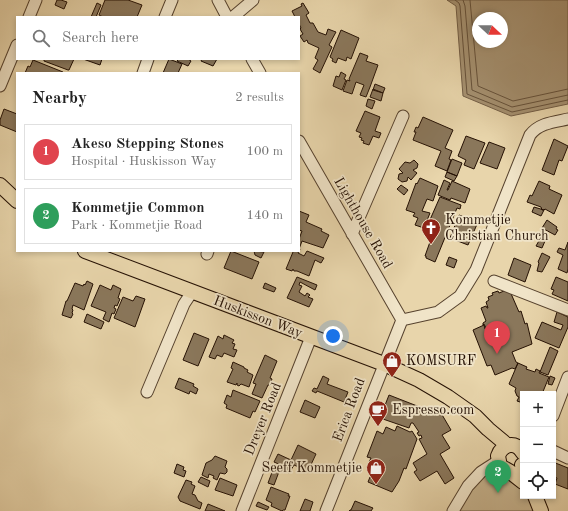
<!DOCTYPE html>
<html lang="en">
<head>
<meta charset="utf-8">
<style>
  body { margin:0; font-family:"Old Standard TT",serif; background:#f6f6f6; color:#222 }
  .controls { position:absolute; right:12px; bottom:12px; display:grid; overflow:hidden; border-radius:0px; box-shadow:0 2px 6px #0003 }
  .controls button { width:36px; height:36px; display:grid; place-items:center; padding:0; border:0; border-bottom:1px solid #e0e0e0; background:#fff; color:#222; font:20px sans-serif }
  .compass { position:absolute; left:472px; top:12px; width:36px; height:36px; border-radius:50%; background:#fff; box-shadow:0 2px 6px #0003; rotate:112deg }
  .you { position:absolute; left:333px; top:336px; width:14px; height:14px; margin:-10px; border:3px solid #fff; border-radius:50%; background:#1a73e8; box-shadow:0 0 0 6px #1a73e833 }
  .badge { display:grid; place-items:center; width:26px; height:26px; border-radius:50%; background:#8f2418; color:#fff; font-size:13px; font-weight:700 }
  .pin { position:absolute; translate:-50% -33px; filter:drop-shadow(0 1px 2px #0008) }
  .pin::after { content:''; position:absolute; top:21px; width:14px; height:12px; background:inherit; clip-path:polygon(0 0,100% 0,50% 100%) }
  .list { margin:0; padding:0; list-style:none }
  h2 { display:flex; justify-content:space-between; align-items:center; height:52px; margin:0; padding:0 16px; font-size:17px }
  h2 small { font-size:13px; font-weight:400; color:#767676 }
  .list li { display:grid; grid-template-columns:26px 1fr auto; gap:12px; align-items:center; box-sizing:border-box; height:56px; margin:0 8px 8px; padding:0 8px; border:1px solid #e0e0e0; border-radius:0px }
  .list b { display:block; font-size:15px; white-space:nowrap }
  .list p { margin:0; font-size:13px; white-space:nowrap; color:#767676 }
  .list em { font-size:13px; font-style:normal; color:#767676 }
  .icon { flex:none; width:22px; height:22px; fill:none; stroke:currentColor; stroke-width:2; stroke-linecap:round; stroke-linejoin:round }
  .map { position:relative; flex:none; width:568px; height:511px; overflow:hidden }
  .search { position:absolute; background:#fff; box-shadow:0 2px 6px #0003; left:16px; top:16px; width:284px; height:44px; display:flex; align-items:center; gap:10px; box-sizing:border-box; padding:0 14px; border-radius:0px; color:#767676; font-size:15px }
  .panel { position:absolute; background:#fff; box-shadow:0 2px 6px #0003; left:16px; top:72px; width:284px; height:180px; border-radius:0px }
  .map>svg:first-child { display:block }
</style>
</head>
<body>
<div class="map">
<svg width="568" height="511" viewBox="0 0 568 511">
  <rect width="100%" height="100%" fill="#e8d5ab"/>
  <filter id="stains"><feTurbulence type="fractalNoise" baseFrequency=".005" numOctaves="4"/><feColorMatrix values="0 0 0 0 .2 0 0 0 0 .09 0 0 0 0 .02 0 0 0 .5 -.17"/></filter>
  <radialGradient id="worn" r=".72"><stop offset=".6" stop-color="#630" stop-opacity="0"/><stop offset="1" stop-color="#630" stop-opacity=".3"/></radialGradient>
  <path fill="#c7b48f" stroke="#76624a" d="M498,461L523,482V496H535L541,511H453L468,486Z"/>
  <path fill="#a69272" stroke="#725e46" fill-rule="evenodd" d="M447,0H568V104L511,116L463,96L456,6ZM478,18H502V42H478Z"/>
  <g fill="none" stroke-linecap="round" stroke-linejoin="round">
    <path stroke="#66523b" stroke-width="1" d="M455,0L459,3L460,6L467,94L512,112L568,100
      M463,0L465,6L472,90L512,107L568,95
      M470,0L478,86L513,101L568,89"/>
  </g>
  <path fill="#8a775b" stroke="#251104" d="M57,0H61L67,2L64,9L55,5Z
    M105,0H128L142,5L137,17H103L99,15Z
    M97,3L101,5L96,17H91Z
    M303,3L309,13L306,15L310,23H313L318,32L326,35L328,29L336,32L329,45L332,47L320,73L313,69L318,60L315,58L319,48L308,43L307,40L304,42L300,36L303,34L300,29L301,28L299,24V17H295L292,11L302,6L301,4Z
    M341,30L359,38L351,59L347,57L346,61L338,58L336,63L332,61L333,59L330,57Z
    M360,53L368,56L366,61L378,65L370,87L366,97L360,95L364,85L356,82L352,94L343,91L347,80L350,81L349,79Z
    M43,59H74L69,70H68L44,61V60Z
    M83,59H102L100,65Z
    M169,59L182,64L178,73H163Z
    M176,59H188L191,61L188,66L177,61L178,60Z
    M202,59H217L213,66L201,61Z
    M33,60L63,72V73H25L28,66L30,67Z
    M341,72L346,75L344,79L346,80L342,90L333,86L336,76L339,77Z
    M375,84L385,88L383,93L373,90Z
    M373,89L383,93L381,101L370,97Z
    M368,99L375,101L372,109L366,106Z
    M4,109L17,114V132L0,125V120Z
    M365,111L380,117L375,131L381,133L379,138L373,136L369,145L363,143L364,141L361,140L362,138L359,137L361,133L356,131Z
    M423,117L453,130L445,148L452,151L449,159L451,160L447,171L435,166L441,151L413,140L416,132H414L416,127L418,128Z
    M466,136L485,143L474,169L464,165L466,160L458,156Z
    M554,139L568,146L562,161L559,160L554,175L542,170Z
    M489,142L505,148L497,169L480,163Z
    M452,159L462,163L457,176L447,172Z
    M414,160L418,164L417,168L413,170L417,173L411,180L408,177L407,181L402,182L398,179L399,174L403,173L399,169L405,162L410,163Z
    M447,172L457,176L454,181L445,177Z
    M420,178L438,186L433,201L427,199L422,211L430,213L424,228L415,225L418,218L413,216L415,213L406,210L416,183L417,184Z
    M444,180L450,183L447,190H448L452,181L470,189L465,203L451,198L450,200L438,195Z
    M539,181L550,186L549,189L562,195L554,214L545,209L544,210H542L541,207L527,202L530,195L532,196Z
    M401,185L408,190L404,195L397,189Z
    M440,197L461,205L460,209L457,208L435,262L426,258V256H425L431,239L428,237L430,233L425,231Z
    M534,207L544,210L541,216L532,212Z
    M299,211L309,215L306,222L322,229L321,231L329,235L323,248L302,241L299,249V239L302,231L299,230Z
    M459,215L478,222L468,245L450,238Z
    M547,220L557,227L556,229L558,230L555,235L542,228Z
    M540,239L545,241L542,248L536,246Z
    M568,242V269L567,273L558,269L563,255L557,252L559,248L565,250Z
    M299,249H300L298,253L304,256L307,251L324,258L321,263L315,260L309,276L297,271H294L293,269L292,271L286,269L293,252L292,251H299Z
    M231,251L259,262L252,279L224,268Z
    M254,251L264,252L261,258L255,255Z
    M542,253L550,257L542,272L537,271L539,263L538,262Z
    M449,257L457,260L454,268L446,265Z
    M514,258L531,265L525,282L508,275Z
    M297,277L317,285L315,290L300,282L299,285L302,286L299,292L305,296L307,293L310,295L308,297L313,299L309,307L287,298Z
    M556,277L568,282V301L552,294L554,290L551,289Z
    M87,281L93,284L84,310L73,305L72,309L73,310L72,313L73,314L71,318L62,315L66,301H67L75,283L83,286L84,284L85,285Z
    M265,283L276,288L274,292L263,288Z
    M100,285L111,290L113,285L121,289L118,298L120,299L117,306L115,305L114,308L116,309L114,314L112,313L109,322L103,319L106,312L91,306Z
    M509,289L519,312L521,311L525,324L527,323L532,344L512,352L516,362L518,363L515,369L512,368L495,375L491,365L487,366L473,330L484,325L485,329L490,328L491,331L487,334L493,331L491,326L486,328L484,324L483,325V323L486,321L481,308L486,306L487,308H488L486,302L489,300L488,297L493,295L492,293L498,291L499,293Z
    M136,296L145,299L135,327L114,318L123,297L133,301Z
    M557,312L568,317V327L559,348L535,338L542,322L561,330L563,325L554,322Z
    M87,314L104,322L101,329L84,322Z
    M194,333L209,339L198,366L183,360Z
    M224,335L234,340L232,343L235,344L233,349L237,350L234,357L224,353L222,357L217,355L215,359L209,357L218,336L223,339Z
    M550,347L558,351L548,375L540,372Z
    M265,355L277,361L270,378L272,379L270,385H268L262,398L252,394L256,384L253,383Z
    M233,362L244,367V368L248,370L247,372L253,375L249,387L241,384L239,386L237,385V383L236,385L227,382L233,369L231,368Z
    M518,363L527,367L526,369L535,372L536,369L540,371L539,373L549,377L542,394H523V403L517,401L519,397L517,396L515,391L516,388L509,384Z
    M323,376L329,379L327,384L348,392L344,402L317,391L316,393L312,391L314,388L317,389Z
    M550,376L555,378L552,385L548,384Z
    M179,378L194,384L193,386L198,389L196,394L190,391L189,394L175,388Z
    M233,390L260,401L255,412L253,411L250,418L226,408L227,405L224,403L227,395L231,397Z
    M389,395L430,411L431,408L441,413L451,430L442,435L450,448L440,454L454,478L445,484L437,471L420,481L414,472L417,470L413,463L427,454L419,439L422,438L421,435L419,436L417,433L419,432L413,423H411L409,428L380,418Z
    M305,400L320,407L315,418L300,412Z
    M397,426L410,432L412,431L417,439L406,469L404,468L399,481L392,492L368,482L370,477L372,478L375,470L367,467L371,458L367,457L377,431L383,434L386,427L395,431Z
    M298,445L316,454L308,471L294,465L289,473L286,472L288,468L274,462L278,454L291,460Z
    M215,456L227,461L225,467L227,469V472L225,474L220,473L217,480L213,478L214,476L209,474L208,478L202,475L206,463L212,460Z
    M553,462L568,468V489L555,484L557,478L553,476Z
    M177,464L184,467L183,470L186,471L184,477L174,473Z
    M274,467L280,469L274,485L268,483Z
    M201,477L210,481L208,487L198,482Z
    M220,478L237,485L233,496L215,490Z
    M186,480L192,482L191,484L195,486L192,494L195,495L198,501L202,503L200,509L180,501L178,497Z
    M271,487L289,494L288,496H290L285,510H283L282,511L271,506L272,503L266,500Z
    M305,499L313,502L310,511H300Z
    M355,501L373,508L371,511H349L350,510H351Z
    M258,502L269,507L267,510L256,506Z
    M208,504L225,511H205Z"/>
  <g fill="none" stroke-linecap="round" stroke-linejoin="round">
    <g stroke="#56422e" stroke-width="13">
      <path id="minor" d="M218,0L227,17
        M29,17L36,0
        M165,17L172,0
        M233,17L253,0
        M252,59L260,73
        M143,73L148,59
        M0,86L17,45
        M299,141L402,320
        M352,234L403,116
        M207,254L208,251
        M494,281L568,310
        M402,320L438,312L460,296L476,270L530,135C539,123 554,122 568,119
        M147,392L184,304L192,292
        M553,416L568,377
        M553,451L568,458
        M242,511L311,337
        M326,511L402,320
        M453,511L468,486L481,472L498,461"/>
    </g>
    <g stroke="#251104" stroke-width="16">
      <path id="major" d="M0,185L17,201
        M85,251L384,364L419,380L448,397L475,416L488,429L507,445
        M523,453C516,440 502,444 498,456L500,466L509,471L523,482
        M522,465L523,467
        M535,496L541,511"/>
    </g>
    <use href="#minor" stroke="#f0e4c8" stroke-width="11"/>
    <use href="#major" stroke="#e8d5ab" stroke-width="14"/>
  </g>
  <defs>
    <g id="church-pin" transform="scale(1)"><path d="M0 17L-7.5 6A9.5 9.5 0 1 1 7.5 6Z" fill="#8f2418" stroke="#f0e4c8"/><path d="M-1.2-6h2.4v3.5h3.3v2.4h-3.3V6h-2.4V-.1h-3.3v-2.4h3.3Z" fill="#fff"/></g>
    <g id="shop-pin" transform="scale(1)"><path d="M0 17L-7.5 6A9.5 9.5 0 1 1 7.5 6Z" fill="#8f2418" stroke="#f0e4c8"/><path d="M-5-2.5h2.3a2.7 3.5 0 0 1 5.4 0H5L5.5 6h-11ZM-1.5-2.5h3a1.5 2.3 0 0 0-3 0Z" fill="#fff"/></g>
    <g id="cafe-pin" transform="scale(1)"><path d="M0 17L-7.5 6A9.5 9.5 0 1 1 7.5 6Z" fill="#8f2418" stroke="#f0e4c8"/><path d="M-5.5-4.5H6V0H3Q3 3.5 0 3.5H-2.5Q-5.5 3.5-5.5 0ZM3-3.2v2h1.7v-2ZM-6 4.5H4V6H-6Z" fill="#fff"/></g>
  </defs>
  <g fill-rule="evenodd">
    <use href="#church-pin" x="431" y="228"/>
    <use href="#shop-pin" x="392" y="361"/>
    <use href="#cafe-pin" x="378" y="410"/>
    <use href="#shop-pin" x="376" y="468"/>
  </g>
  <g text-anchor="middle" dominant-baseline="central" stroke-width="3.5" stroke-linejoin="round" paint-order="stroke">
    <g font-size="14" fill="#251104" stroke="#f0e4c8" text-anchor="start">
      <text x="445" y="220">Kommetjie<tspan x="445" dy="16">Christian Church</tspan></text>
      <text x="406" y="361">KOMSURF</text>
      <text x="392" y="410">Espresso.com</text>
      <text x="362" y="468" text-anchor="end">Seeff Kommetjie</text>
    </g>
    <g font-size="14" fill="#251104" stroke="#f0e4c8">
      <text transform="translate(363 223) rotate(60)">Lighthouse Road</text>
      <text transform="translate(258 317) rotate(21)">Huskisson Way</text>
      <text transform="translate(349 410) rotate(-69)">Erica Road</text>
      <text transform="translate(263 419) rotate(-68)">Dreyer Road</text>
    </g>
  </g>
  <rect width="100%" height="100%" filter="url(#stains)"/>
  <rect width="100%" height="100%" fill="url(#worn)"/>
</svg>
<div class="controls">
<button>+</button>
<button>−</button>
<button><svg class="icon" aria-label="locate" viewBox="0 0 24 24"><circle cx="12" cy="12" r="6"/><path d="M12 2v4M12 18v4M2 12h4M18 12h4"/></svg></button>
</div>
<svg class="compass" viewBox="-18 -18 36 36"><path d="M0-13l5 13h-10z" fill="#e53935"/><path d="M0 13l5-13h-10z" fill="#767676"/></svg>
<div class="you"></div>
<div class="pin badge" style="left:497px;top:354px;background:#e0444e">1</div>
<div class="pin badge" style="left:498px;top:493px;background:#2e9e5b">2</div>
<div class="search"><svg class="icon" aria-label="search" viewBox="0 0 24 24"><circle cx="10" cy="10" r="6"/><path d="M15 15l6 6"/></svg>Search here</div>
<section class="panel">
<h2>Nearby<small>2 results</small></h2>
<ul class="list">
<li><span class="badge" style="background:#e0444e">1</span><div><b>Akeso Stepping Stones</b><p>Hospital · Huskisson Way</p></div><em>100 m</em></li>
<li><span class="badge" style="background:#2e9e5b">2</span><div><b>Kommetjie Common</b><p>Park · Kommetjie Road</p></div><em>140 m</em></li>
</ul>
</section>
</div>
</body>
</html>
